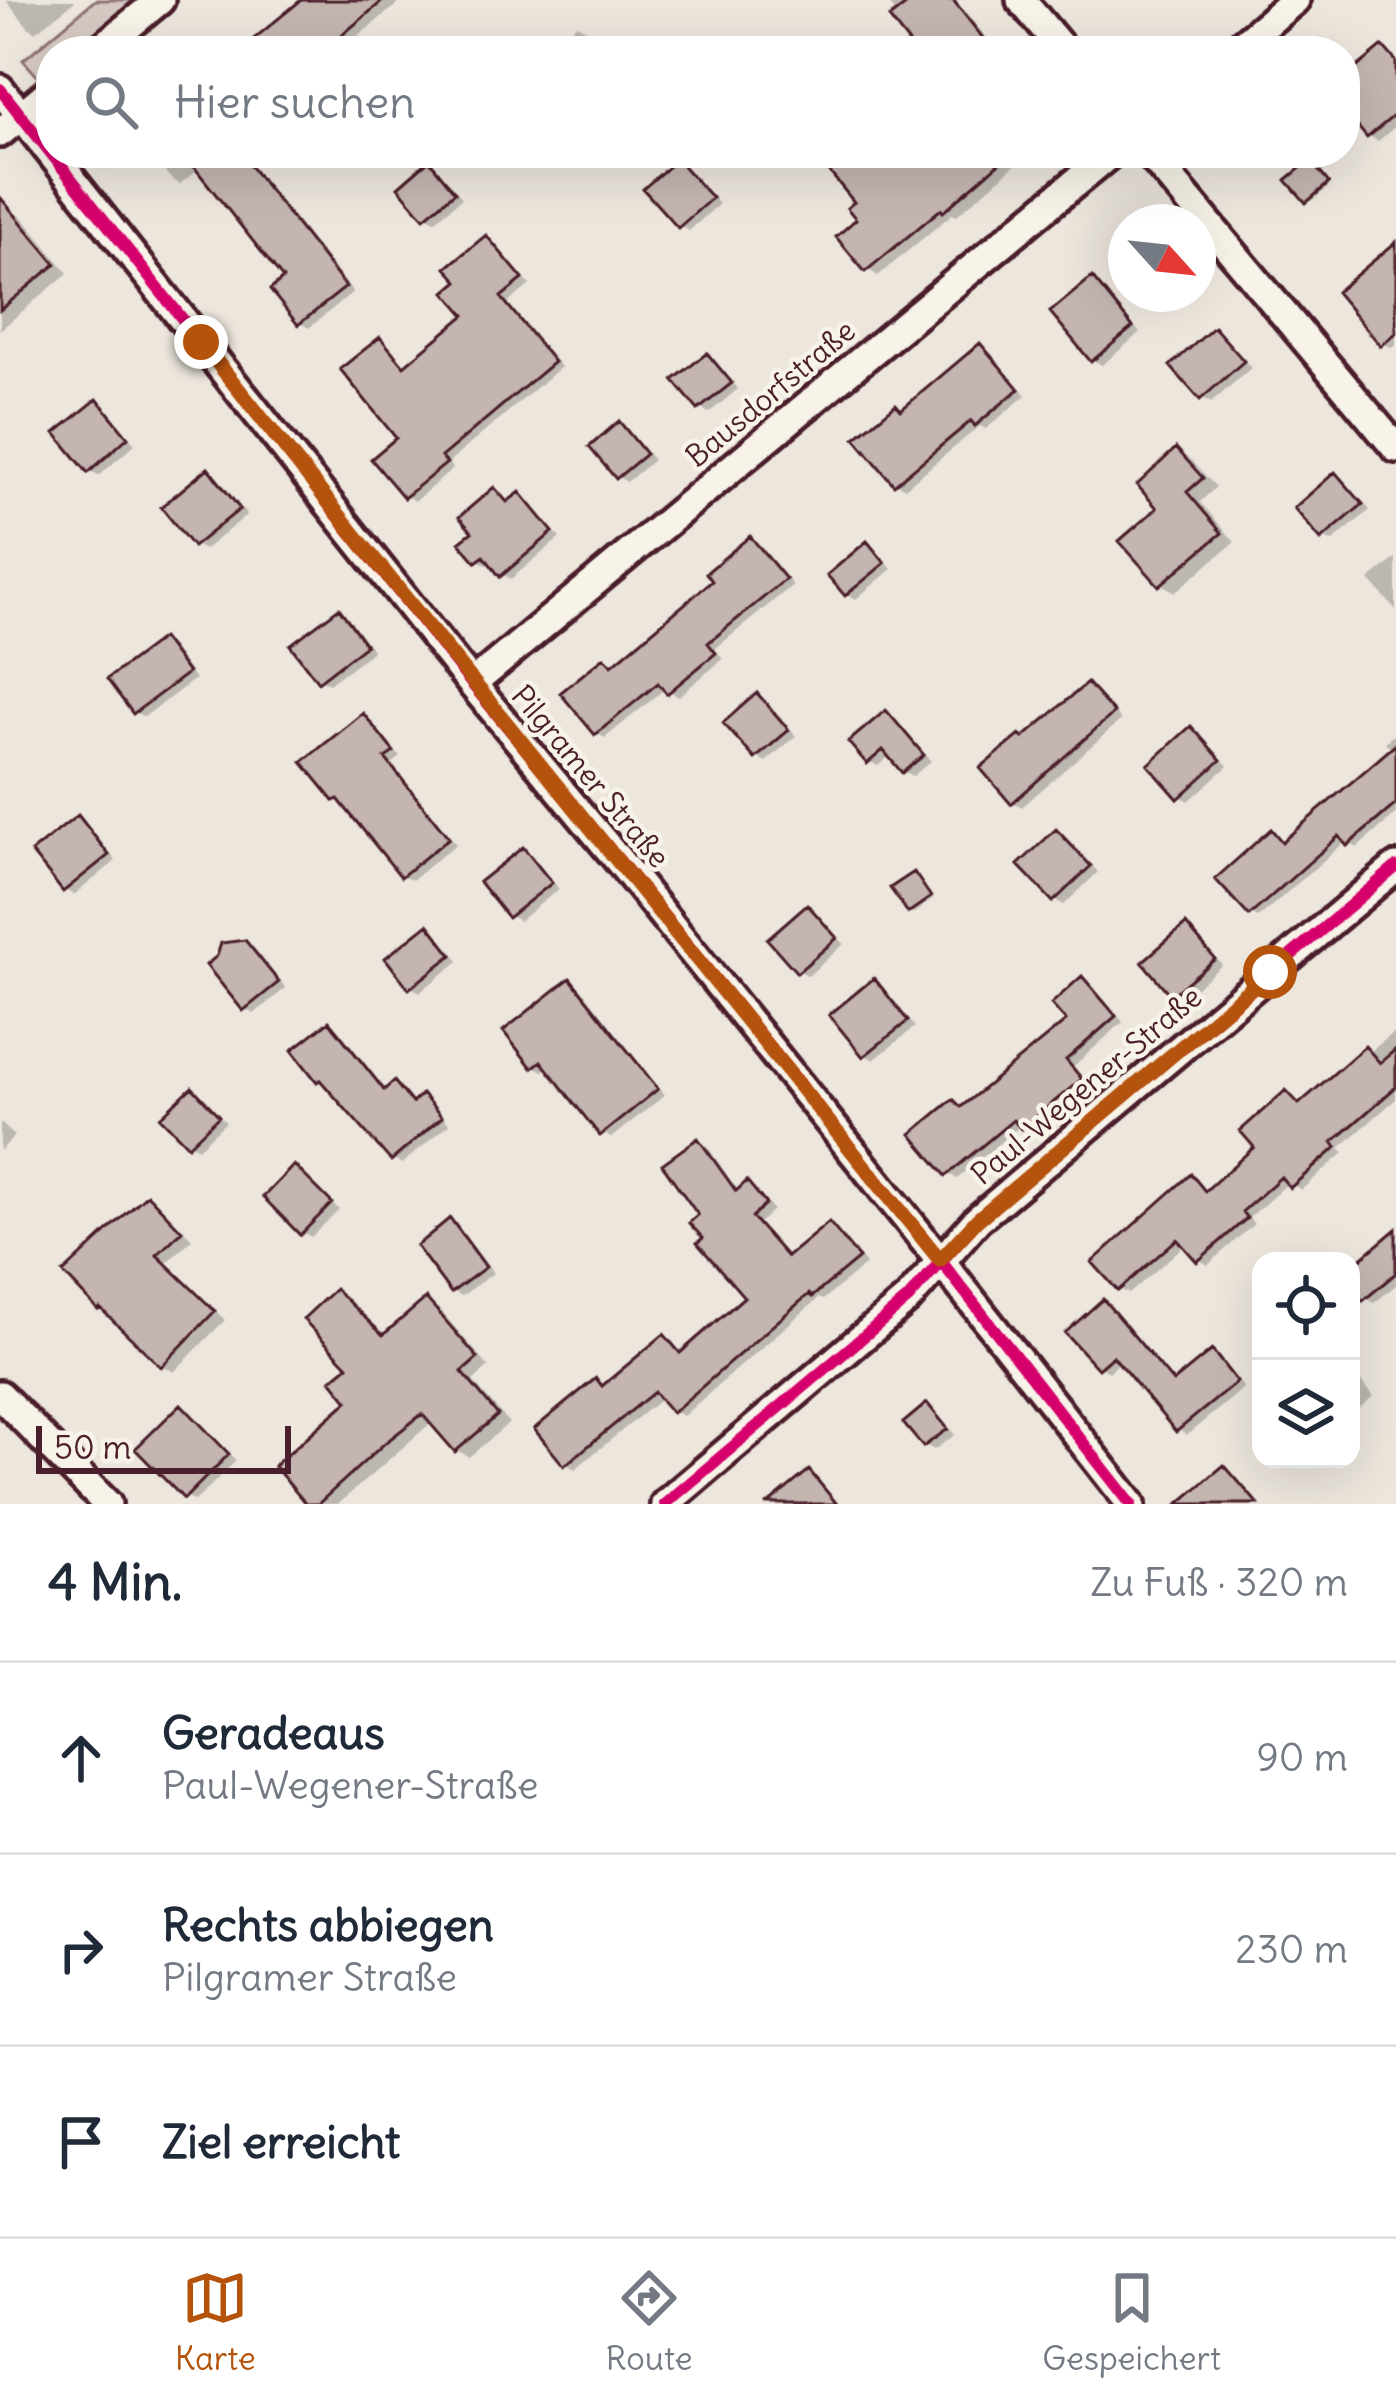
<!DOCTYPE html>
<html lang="de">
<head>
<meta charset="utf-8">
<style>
  body { margin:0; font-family:Delius,sans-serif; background:#f2f2f3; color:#1f2937 }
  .controls { position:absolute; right:36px; bottom:36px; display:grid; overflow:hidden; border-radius:24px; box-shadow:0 12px 48px #0002 }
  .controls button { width:108px; height:108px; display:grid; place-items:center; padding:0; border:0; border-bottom:3px solid #e0e1e3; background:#fff; color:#1f2937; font:60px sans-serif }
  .compass { position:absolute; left:1108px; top:204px; width:108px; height:108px; border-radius:50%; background:#fff; box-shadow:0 12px 48px #0002; rotate:117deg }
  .scale { position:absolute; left:36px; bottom:30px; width:255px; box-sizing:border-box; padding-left:12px; border:6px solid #4a1f2b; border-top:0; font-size:33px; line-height:42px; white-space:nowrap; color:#4a1f2b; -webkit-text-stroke:9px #f7f3e8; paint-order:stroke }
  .stop { position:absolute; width:36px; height:36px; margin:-27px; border:9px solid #b45309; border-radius:50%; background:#fff }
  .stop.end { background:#b45309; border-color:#fff; box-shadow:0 3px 12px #0008 }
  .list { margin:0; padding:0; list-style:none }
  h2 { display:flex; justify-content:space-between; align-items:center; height:156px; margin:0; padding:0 48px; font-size:51px }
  h2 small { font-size:39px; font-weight:400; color:#747a83 }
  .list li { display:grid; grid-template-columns:78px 1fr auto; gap:36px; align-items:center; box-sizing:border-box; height:192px; padding:0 48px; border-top:3px solid #e0e1e3 }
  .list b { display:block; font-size:45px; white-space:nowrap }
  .list p { margin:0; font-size:39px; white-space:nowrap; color:#747a83 }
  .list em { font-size:39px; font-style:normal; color:#747a83 }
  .icon { flex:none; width:66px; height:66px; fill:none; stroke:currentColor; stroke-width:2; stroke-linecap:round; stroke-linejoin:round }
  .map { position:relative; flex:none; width:1396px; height:1504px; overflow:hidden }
  .search { position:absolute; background:#fff; box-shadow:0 12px 48px #0002; left:36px; right:36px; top:36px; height:132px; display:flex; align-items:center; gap:30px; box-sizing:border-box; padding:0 42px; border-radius:48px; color:#747a83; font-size:45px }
  .sheet { height:732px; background:#fff }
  nav { display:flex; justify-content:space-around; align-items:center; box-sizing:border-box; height:168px; border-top:3px solid #e0e1e3; background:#fff; font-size:33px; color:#747a83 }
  nav a { display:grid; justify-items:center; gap:6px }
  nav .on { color:#b45309 }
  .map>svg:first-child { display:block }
</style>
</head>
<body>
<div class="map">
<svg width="1396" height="1504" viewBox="0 0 1396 1504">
  <rect width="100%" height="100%" fill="#ece6dd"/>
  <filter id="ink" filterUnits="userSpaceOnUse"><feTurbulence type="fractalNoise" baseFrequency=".00833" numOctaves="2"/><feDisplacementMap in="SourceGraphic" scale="24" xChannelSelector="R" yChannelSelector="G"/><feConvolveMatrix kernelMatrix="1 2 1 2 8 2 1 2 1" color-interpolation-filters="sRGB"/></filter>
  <g filter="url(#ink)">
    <path fill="#d5c9c2" stroke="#907476" stroke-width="3" d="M95,0H134L73,51H51V69L39,78L23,60Z"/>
    <path fill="#0003" d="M6,0H74L75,1L36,32L28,27Z
      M318,0H403L358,36L370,51H266Z
      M886,0H956L992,45L985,51H919L898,15Z
      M577,24L586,29L603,51H543Z
      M1383,49L1396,59V126L1378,141L1369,136L1345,106V81Z
      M149,153H232L255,169L353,292L309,328L300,323L288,280L199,169L180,184L171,179Z
      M501,153H524L513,162Z
      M818,153H1029L956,216L952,214L878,276L867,269L858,202Z
      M677,162L686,167L719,204L689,231L680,225Z
      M429,164L438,169L462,198L435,221L426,216Z
      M1314,165L1330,186L1311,202L1308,201Z
      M8,209L22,217L68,273L0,330V216Z
      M486,239L495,244L530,285L508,303L561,367L448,463L453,469L415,501L406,496L400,439L380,340L389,345L407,368L470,315L462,282Z
      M1396,262V345L1392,348L1383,343Z
      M1092,281L1101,286L1140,333L1102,365L1093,360Z
      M1214,331L1223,336L1251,368L1211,403L1202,397Z
      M980,346L989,352L1026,395L986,429L980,426L905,488L896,483L903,412Z
      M707,357L716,362L738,389L709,413L700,408Z
      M97,402L106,407L135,444L99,476L90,471Z
      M619,425L628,430L653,460L627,482L618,477Z
      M1177,451L1191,460L1216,487L1200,502L1235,542L1175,592L1161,584V508Z
      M208,472L217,477L247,515L204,550L195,545Z
      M1335,476L1344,481L1370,510L1332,542L1323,537Z
      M495,491L510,504L520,495L529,501L560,538L511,579L502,574L492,561L487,565L478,560L476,532Z
      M751,540L760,545L793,585L715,649L723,659L678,697L666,688L605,738L596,733L605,660L615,666L716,582Z
      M867,545L876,550L892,569L856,599L847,594Z
      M1396,558V610L1369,580Z
      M339,612L348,617L373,651L329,684L320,679Z
      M162,641L171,646L195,679L144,717L135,712Z
      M1088,686L1097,691L1121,720L1022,807L1013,802Z
      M757,697L766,702L796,736L766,762L757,757Z
      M886,714L895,719L931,761L913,776L904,771L891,755L878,766L869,761Z
      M363,716L372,722L400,757L392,764L456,844L412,880L403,875L347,805L336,799Z
      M1192,730L1201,735L1228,766L1189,801L1180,796Z
      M1396,733V814L1357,848L1347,840L1258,918L1250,914L1271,833L1285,844L1393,751L1385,742Z
      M78,818L87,824L116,861L74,895L65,890Z
      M1056,832L1065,838L1098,872L1064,905L1055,900Z
      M523,850L532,856L559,889L519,921L510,916Z
      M917,877L933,899L914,913L910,911Z
      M807,908L816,913L844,944L808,976L799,970Z
      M428,927L437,933L459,961L420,992L411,987Z
      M1186,928L1195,933L1222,965L1182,999L1173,994Z
      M245,943L254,948L286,988L254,1014L245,1009Z
      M1083,980L1092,985L1123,1022L1074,1066L1089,1085L1032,1132L1021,1125L957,1179L948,1173L954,1102L965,1108L1071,1022Z
      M571,982L580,987L665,1095L611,1138L602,1133L549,1066L543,1071L534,1066Z
      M874,982L883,987L915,1027L874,1060L865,1055Z
      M329,1024L338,1029L387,1091L394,1085L403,1090L415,1104L423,1098L432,1103L449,1124L402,1164L393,1159L328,1085L319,1080Z
      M1396,1031V1099L1340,1148L1344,1153L1301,1190L1289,1182L1249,1218L1254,1224L1208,1265L1199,1260L1186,1244L1129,1294L1120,1289L1191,1178L1208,1192L1258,1147L1287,1093L1302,1106Z
      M192,1091L201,1096L226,1122L198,1148L189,1143Z
      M0,1122L14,1136L0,1151Z
      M698,1141L707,1146L739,1192L747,1185L756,1190L773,1210L759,1223L790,1258L829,1225L838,1231L866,1264L823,1300L819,1298L683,1416L674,1411L663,1397L575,1469L566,1464L538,1430L596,1382L605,1387L664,1337L673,1342L683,1354L748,1298L707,1238L702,1216Z
      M295,1169L303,1174L339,1210L311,1237L302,1232Z
      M147,1198L159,1205L192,1239L167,1263L225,1320L174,1372L162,1365Z
      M450,1222L459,1227L493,1273L462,1296L453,1291Z
      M1396,1248V1285L1374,1303L1365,1298L1351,1282V1271Z
      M336,1293L349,1300L387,1336L427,1302L439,1309L489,1367L473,1381L509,1423L469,1457L457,1450L432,1422L338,1504H310L278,1466L353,1401L352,1366Z
      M1104,1303L1113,1308L1176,1384L1212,1354L1221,1359L1244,1388L1187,1435L1178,1430L1121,1361L1109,1372L1100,1367Z
      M1351,1370L1374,1396L1351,1415Z
      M927,1407L936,1412L955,1435L934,1450L925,1445Z
      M181,1408L190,1413L236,1461L195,1501L186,1496Z"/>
    <path fill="#c4b5b0" stroke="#4a1f2b" stroke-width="3" d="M301,0H384L323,51H239Z
      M912,0H953L983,38L967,51H915L889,18Z
      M1383,46L1396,61V114L1367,138L1345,111V77Z
      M183,153H240L346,287L298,325L270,290L283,279Z
      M814,153H1011L943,212L941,209L865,272L836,237L856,219L847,208L854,202Z
      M677,159L712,198L678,228L643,189Z
      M429,160L455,192L424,218L398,187Z
      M1310,160L1329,183L1306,203L1286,180Z
      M0,197L56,264L0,310Z
      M486,235L523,279L501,297L554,362L441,457L447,463L404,498L371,459L396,438L340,369L380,337L404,366L465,315L445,292L458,281L446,268Z
      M1396,242V333L1381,346L1336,292Z
      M1092,277L1133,327L1091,362L1050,312Z
      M1214,327L1244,361L1200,400L1170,366Z
      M980,343L1019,389L975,426L971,421L894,485L855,438L896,404L901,410Z
      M707,353L732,383L698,410L673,380Z
      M97,399L128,437L88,473L55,433Z
      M619,421L646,454L616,479L589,447Z
      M1176,448L1203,478L1187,492L1222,533L1159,586L1119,541L1157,508L1137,485Z
      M208,468L240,509L193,547L161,507Z
      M1335,472L1363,504L1321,540L1294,508Z
      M494,487L507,502L520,492L553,532L500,577L484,556L476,562L459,542L472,532L459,517Z
      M750,536L786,579L708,643L716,653L667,694L658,683L595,735L560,693L604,657L612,665L712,581L706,573Z
      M867,541L885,563L845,596L827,575Z
      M339,608L366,645L318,682L290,645Z
      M162,638L188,673L133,714L107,679Z
      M1087,683L1114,713L1011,804L980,768L1020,735L1023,738Z
      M757,693L789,730L755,759L723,723Z
      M886,710L924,755L902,773L883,750L867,764L848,742Z
      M363,713L394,752L385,758L449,838L401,877L338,799L334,801L302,762Z
      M1191,726L1221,760L1178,799L1148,765Z
      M1396,744V804L1347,846L1339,836L1249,916L1215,879L1271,829L1282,842Z
      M78,815L109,855L63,892L31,852Z
      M1056,829L1091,866L1053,902L1018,865Z
      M523,847L552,883L508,918L479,882Z
      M914,872L931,897L908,913L890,888Z
      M807,904L837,938L797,973L767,939Z
      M428,924L452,955L409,989L385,958Z
      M1186,924L1215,959L1171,996L1142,962Z
      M245,940L279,982L243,1011L206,965L217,956L221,943Z
      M1082,976L1116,1016L1066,1060L1082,1079L1021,1129L1013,1120L946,1176L911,1134L953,1099L961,1107L1066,1021L1051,1004Z
      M570,978L658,1089L600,1136L541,1061L532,1068L503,1031Z
      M874,978L908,1021L863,1057L829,1015Z
      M329,1021L384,1090L394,1081L412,1103L422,1094L442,1117L391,1161L320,1080L317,1082L292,1050Z
      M1365,1046L1380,1063L1396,1049V1087L1333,1142L1337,1147L1290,1188L1281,1177L1242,1212L1247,1218L1197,1262L1177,1239L1118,1291L1092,1262L1191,1174L1205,1191L1254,1147L1240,1131L1286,1090L1299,1104Z
      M192,1087L219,1116L188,1146L160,1117Z
      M698,1138L736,1191L747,1181L766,1204L752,1217L787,1257L829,1222L859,1258L812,1297L809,1294L672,1413L654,1392L564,1466L534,1429L596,1378L602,1386L664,1334L680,1353L744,1297L697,1243L703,1238L689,1223L698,1215L662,1164Z
      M294,1165L332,1203L300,1235L263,1197Z
      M147,1194L182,1231L157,1255L215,1311L161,1367L100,1308L98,1310L63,1273Z
      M450,1218L486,1267L451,1293L416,1246Z
      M1396,1229V1273L1363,1301L1351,1287V1267Z
      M335,1289L383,1335L426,1298L478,1358L462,1372L498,1415L455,1452L422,1414L385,1443L318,1504H306L274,1466L348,1401L331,1380L348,1366L303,1319Z
      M1103,1299L1173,1382L1212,1350L1237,1382L1176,1432L1113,1356L1098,1369L1065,1333Z
      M927,1403L948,1429L923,1447L903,1423Z
      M181,1404L229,1454L184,1499L135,1449Z
      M1224,1465L1258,1504H1178Z
      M809,1470L837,1504H768Z"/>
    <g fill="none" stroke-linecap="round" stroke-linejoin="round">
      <g stroke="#4a1f2b" stroke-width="36">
        <path id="minor" d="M1021,0L1064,51
          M98,51L160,0
          M1234,51L1295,0
          M0,89L472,684L620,862L940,1260L1131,1504
          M0,133L51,90
          M1149,153L1396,448
          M472,684L1111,153
          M0,1395L107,1504
          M665,1504L908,1299L977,1220L1396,867"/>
      </g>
      <use href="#minor" stroke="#f7f3e8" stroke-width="27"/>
      <g stroke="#f7f3e8" stroke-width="20">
        <path id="cycleway" d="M0,89L472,684L620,862L940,1260L1131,1504
          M665,1504L908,1299L977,1220L1396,867"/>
      </g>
      <use href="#cycleway" stroke="#d6006c" stroke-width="12"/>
    </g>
  </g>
  <g fill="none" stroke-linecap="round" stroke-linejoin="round" filter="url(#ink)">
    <path stroke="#b45309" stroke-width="15" d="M201,342C445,650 694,954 940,1260L977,1220L1270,972"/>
  </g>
  <g text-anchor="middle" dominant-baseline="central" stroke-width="9" stroke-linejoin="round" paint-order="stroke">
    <g font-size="30" fill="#4a1f2b" stroke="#f7f3e8">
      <text transform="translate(770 393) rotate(-40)">Bausdorfstraße</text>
      <text transform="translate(591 776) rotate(50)">Pilgramer Straße</text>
      <text transform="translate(1086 1085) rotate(-40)">Paul-Wegener-Straße</text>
    </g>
  </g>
</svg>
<div class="controls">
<button><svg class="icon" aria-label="locate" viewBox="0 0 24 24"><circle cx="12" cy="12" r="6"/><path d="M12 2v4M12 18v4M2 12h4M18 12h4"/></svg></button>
<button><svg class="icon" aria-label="layers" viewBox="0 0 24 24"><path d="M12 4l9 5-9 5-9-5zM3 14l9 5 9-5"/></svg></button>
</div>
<svg class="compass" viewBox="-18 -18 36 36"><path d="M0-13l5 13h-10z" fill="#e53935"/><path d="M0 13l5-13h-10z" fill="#747a83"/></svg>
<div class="scale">50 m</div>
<div class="stop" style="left:1270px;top:972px"></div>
<div class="stop end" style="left:201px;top:342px"></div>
<div class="search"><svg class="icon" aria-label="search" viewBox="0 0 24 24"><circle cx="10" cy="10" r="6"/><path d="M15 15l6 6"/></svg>Hier suchen</div>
</div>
<section class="sheet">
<h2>4 Min.<small>Zu Fuß · 320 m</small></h2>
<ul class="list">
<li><svg class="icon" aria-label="ahead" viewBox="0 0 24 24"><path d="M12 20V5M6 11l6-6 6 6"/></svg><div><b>Geradeaus</b><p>Paul-Wegener-Straße</p></div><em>90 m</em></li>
<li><svg class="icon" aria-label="right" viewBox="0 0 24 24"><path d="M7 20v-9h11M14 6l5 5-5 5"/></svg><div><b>Rechts abbiegen</b><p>Pilgramer Straße</p></div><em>230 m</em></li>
<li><svg class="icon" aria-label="arrive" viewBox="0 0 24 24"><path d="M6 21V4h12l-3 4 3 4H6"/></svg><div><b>Ziel erreicht</b></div></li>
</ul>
</section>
<nav>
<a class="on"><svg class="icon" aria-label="map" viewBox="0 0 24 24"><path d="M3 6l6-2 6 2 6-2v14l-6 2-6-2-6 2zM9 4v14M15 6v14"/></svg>Karte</a>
<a><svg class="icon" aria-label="directions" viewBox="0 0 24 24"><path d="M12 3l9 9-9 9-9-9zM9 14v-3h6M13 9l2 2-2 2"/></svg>Route</a>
<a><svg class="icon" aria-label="saved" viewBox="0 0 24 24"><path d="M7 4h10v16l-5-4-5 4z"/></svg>Gespeichert</a>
</nav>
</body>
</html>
